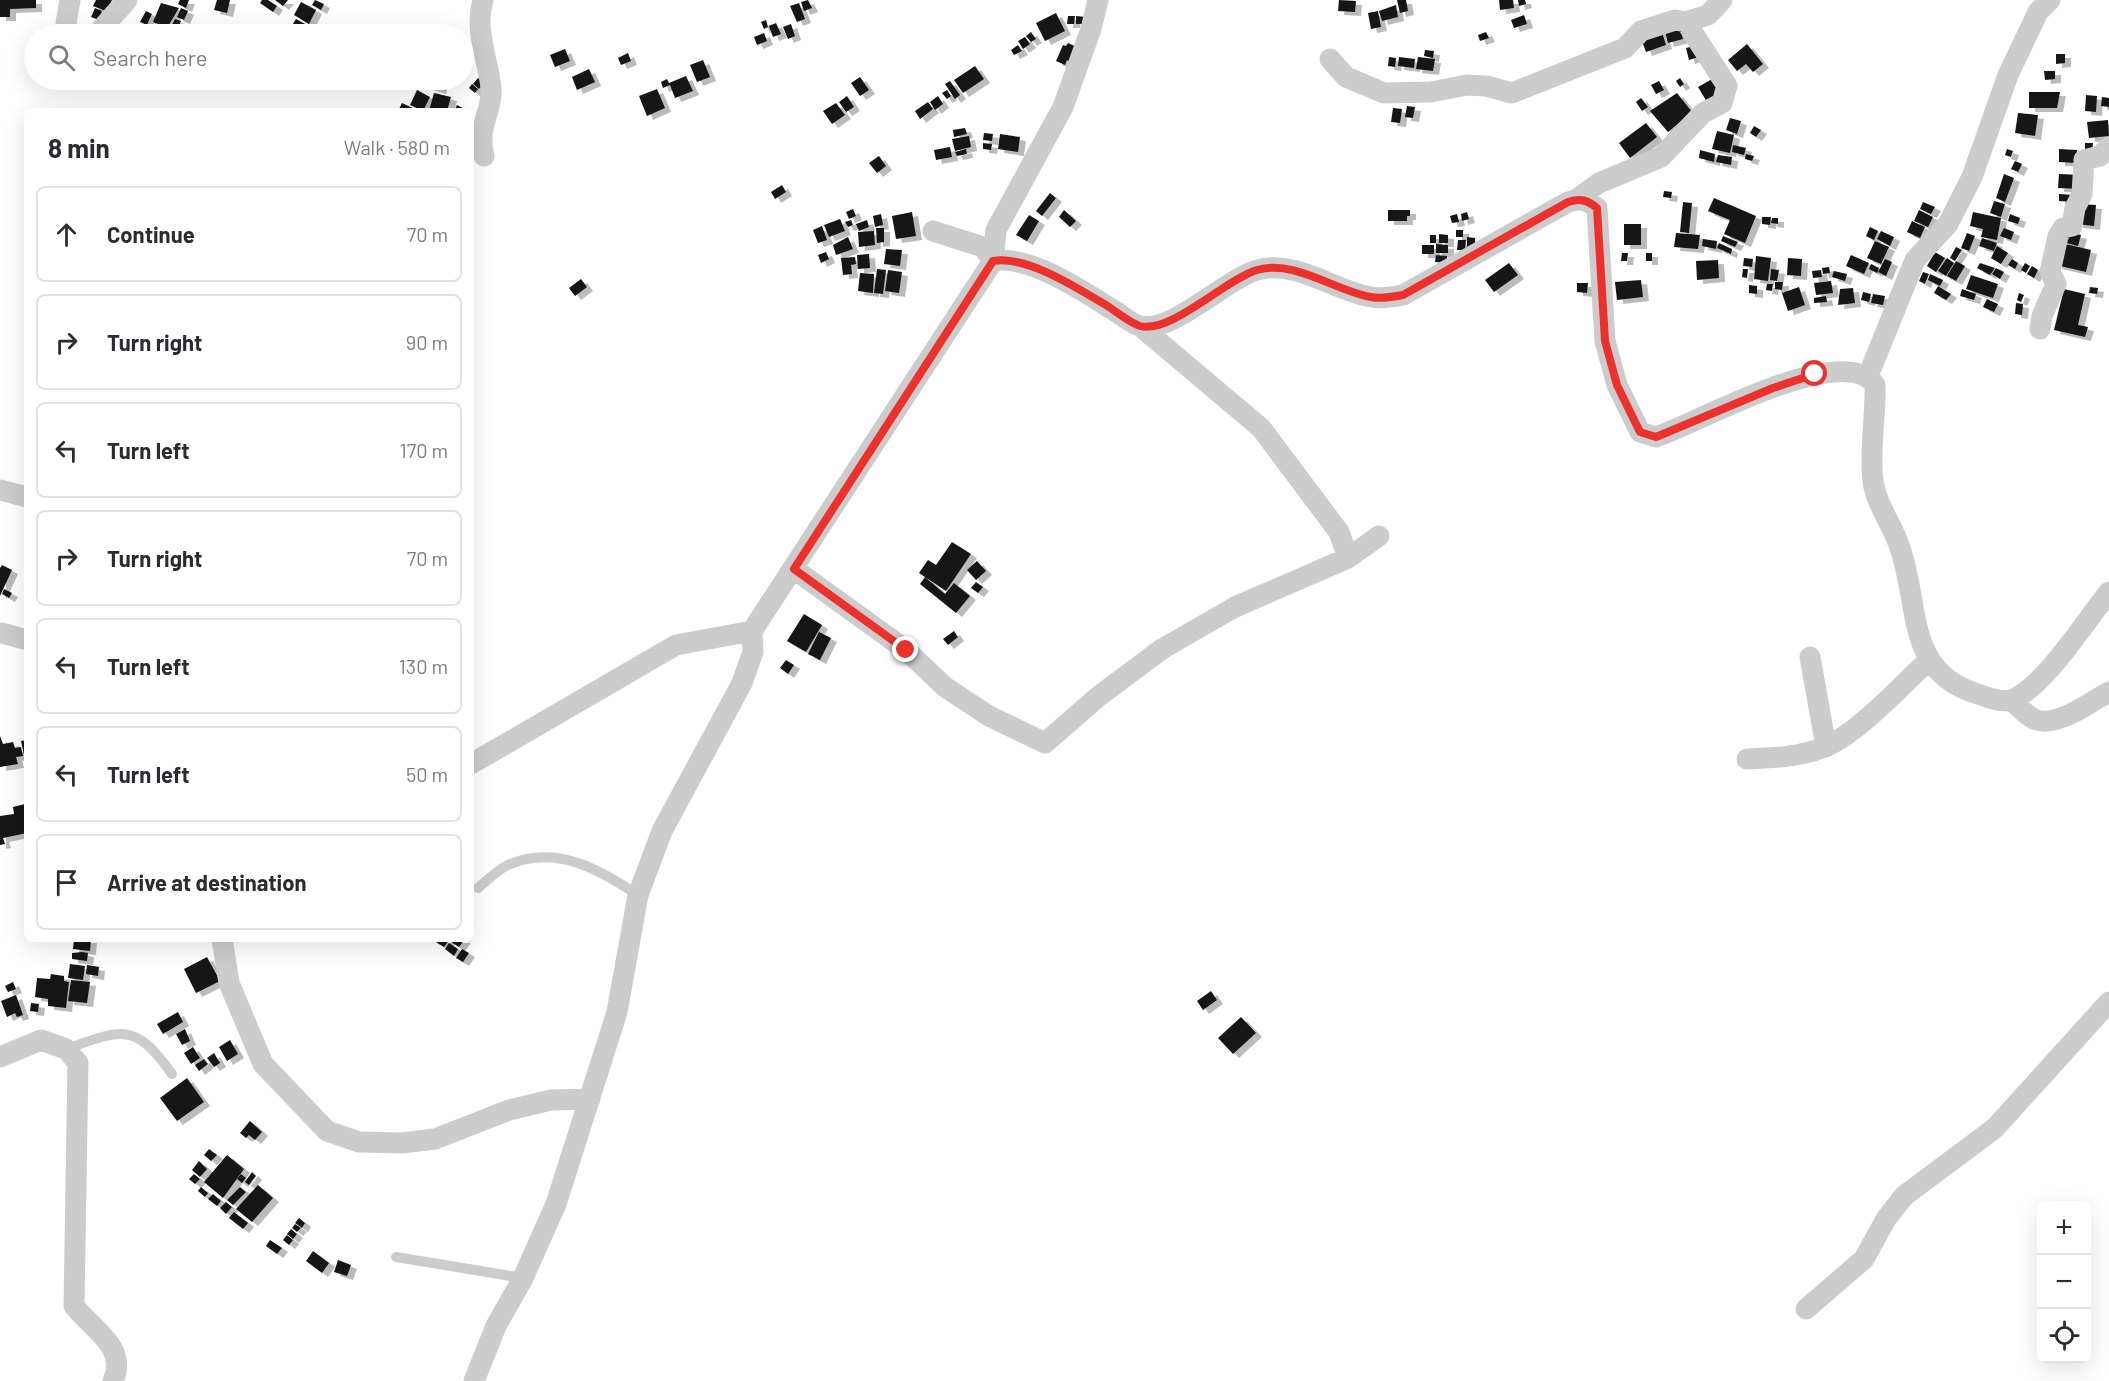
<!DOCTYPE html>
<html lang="en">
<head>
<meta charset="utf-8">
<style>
  body { margin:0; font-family:Barlow,sans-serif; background:#f2f2f3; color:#2b2b33 }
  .controls { position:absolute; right:18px; bottom:18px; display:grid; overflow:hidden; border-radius:9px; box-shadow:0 6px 24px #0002 }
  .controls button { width:54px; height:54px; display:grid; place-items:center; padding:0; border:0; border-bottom:2px solid #e1e1e2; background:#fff; color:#2b2b33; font:30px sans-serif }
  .stop { position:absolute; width:18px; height:18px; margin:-14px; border:4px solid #ec302c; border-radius:50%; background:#fff }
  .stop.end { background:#ec302c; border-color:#fff; box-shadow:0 2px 6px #0008 }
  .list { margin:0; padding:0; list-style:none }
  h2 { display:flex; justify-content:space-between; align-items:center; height:78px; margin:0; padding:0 24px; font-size:26px }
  h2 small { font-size:20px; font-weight:400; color:#7c7c81 }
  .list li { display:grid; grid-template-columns:39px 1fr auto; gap:18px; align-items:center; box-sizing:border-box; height:96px; margin:0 12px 12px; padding:0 12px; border:2px solid #e1e1e2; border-radius:9px }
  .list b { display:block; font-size:22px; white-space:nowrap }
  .list em { font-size:20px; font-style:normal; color:#7c7c81 }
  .icon { flex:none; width:33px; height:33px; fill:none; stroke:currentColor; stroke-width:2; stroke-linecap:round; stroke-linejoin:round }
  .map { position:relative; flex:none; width:2109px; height:1381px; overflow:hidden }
  .search { position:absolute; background:#fff; box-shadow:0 6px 24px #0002; left:24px; top:24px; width:450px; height:66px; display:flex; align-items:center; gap:15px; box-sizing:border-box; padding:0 21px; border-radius:33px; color:#7c7c81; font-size:22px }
  .panel { position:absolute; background:#fff; box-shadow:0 6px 24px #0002; left:24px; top:108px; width:450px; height:834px; border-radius:9px }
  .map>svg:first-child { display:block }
</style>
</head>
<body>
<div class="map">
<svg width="2109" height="1381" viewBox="0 0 2109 1381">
  <defs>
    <filter id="shadow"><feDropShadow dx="6" dy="4" stdDeviation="0" flood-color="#0004"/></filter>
  </defs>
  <rect width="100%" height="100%" fill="#fff"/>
  <path fill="#161616" filter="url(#shadow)" d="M0,0H36V8L10,9V17H0Z
    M96,0H112L108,12L93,6Z
    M180,0H189L186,8L178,4Z
    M217,0H230L227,13L214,10Z
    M262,0H268L277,6L273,12L260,3Z
    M275,0H288L283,6Z
    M315,0L324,4L321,10L312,5Z
    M808,0L812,8L804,11L801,2Z
    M1339,0L1356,1L1355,12L1338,11Z
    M1397,0H1406L1408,11L1400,13Z
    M1499,0H1513L1514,8L1500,10Z
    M1518,0H1525L1526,4L1519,6Z
    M301,2L316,10L309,24L294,15Z
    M161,3L179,8L167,28L153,22Z
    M799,3L805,19L797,22L790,6Z
    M1396,5L1398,17L1382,21L1379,11Z
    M95,8L102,11L99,20L91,17Z
    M181,8L188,11L184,20L177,17Z
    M146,11L152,14L147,25L140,22Z
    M1378,11L1381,27L1371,29L1368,13Z
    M1056,13L1065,31L1045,41L1036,23Z
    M1524,15L1527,24L1514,28L1511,20Z
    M1068,16H1075L1074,24H1067Z
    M1076,16L1086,17V24H1076Z
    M175,19L181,21L177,32L170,29Z
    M296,19L309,26L306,31L293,24Z
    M766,20L768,27L764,29L761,22Z
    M776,23L781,34L773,37L769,26Z
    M1679,23L1683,39L1668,43L1664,27Z
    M791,24L795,36L788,39L783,27Z
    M146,27L153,30L150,34H144Z
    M311,27L318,31L316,34L308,32Z
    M1661,29L1666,45L1646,52L1640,36Z
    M1031,32L1036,39L1031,42L1026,36Z
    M1486,32L1489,38L1480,41L1478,35Z
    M764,33L767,41L757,45L754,37Z
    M1025,37L1030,44L1023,49L1018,41Z
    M1068,43L1077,47L1071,62L1067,60L1065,65L1056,61L1063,45L1066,46Z
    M1747,44L1763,64L1753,72L1746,64L1737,71L1728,60Z
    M1018,45L1022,51L1014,55L1011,50Z
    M1699,45L1702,56L1689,60L1686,48Z
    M565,49L570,61L555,67L550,55Z
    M1425,50L1434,51L1433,58L1424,56Z
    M628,53L631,61L621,65L618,58Z
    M2056,54H2065V63L2056,64Z
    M1389,57L1396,58L1395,67L1388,66Z
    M1399,57L1415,59L1414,68L1398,66Z
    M1418,57L1435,59L1433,71L1416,69Z
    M703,60L710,77L697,82L690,65Z
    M975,66L984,79L963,93L954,80Z
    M589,69L595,82L577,90L572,77Z
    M2044,71H2055V79L2045,80Z
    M686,76L693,91L675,98L670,85L663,88L661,82L667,79L669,83Z
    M860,77L869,90L860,96L851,83Z
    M478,78L484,83L479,89L473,84Z
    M1680,78L1684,84L1680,87L1676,81Z
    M1714,78L1723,93L1707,102L1698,87Z
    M415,80H432L442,83L440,90L414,82Z
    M950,81L960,95L955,99L945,84Z
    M1659,81L1664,90L1656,94L1651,85Z
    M472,84L478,89L475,93L469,88Z
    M657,89L665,108L647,116L639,96Z
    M417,90L430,97L423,111L410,105Z
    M947,90L951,96L947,99L942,93Z
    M2029,92H2060L2057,108H2029Z
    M434,93L451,97L447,111H429Z
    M1677,93L1692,112L1668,132L1650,111Z
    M2086,95L2097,96L2096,112L2085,111Z
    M847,96L854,107L846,112L839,102Z
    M938,96L943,104L935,110L930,102Z
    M2102,97L2109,98V107L2101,106Z
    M1641,98L1648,107L1642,111L1636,102Z
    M928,102L933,109L920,119L915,111Z
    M402,103L419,111H398Z
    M836,103L845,115L832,124L823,111Z
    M457,105L468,111H454Z
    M1407,106L1415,107L1413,118L1405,117Z
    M1393,108L1402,109L1400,123L1391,122Z
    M2018,113L2038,115L2035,136L2015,133Z
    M1730,118L1741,121L1737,134L1726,130Z
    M2108,120L2109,136L2089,138L2087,122Z
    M1646,123L1657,137L1630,158L1619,143Z
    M1754,126L1761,130L1756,137L1750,133Z
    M965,128L967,134L954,137L953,130Z
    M1717,131L1734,135L1730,153L1712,149Z
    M984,133L993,134L992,141L983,140Z
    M1000,134L1020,137L1018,152L998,149Z
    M969,136L971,147L955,151L952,139Z
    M983,143L992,144L991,150L983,149Z
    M2085,143H2093L2092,153L2085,152Z
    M1733,145L1746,148L1744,155L1732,152Z
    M950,147L952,157L936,160L934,150Z
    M966,149L967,154L957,156L955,152Z
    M2007,149L2013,151L2011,157L2005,155Z
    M2059,149L2077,150V163L2059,162Z
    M1700,150L1715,154L1714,162L1699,158Z
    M1746,154L1754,156L1752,161L1745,159Z
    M1718,155L1732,157L1731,165L1716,162Z
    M879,156L886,166L877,173L869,163Z
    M2015,161L2022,164L2018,172L2011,169Z
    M2004,174L2014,178L2005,202L1996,198Z
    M2059,174L2082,175L2081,189L2058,188Z
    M782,185L786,192L775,199L771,192Z
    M1664,191L1672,192L1671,198L1663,197Z
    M1050,193L1056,198L1042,216L1036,211Z
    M2059,194L2074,195L2073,202L2059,201Z
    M1714,198L1756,216L1745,243L1724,234L1730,220L1708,211Z
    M1994,201L2005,204L2001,217L1990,213Z
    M1683,202L1692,203L1689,233L1680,232Z
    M1923,202L1935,207L1931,214L1920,209Z
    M2079,204L2096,205L2094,226L2077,224Z
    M853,209L856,216L849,219L846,212Z
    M1064,210L1076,221L1070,227L1059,217Z
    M1388,210H1410V216H1407V221H1388Z
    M1919,210L1933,217L1928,227L1914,221Z
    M912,212L916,236L896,239L892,216Z
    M1467,212L1469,219L1462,221L1461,214Z
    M1973,212L2001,218L1997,240L1981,237L1983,229L1970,226Z
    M881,214L883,225L875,227L873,216Z
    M1457,214L1459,222L1452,223L1450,216Z
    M2010,214L2020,218L2018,224L2008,221Z
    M1029,215L1039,221L1027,241L1016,235Z
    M1762,217H1771L1770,225L1762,224Z
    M1772,218H1778V224L1771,223Z
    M840,219L845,231L829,237L824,225Z
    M851,220L853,225L848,227L845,222Z
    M867,220L869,227L859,231L856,224Z
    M1912,221L1925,227L1920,238L1907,232Z
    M1624,224H1641V245H1624Z
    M822,226L827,240L818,243L813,230Z
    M1870,227L1878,231L1874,240L1866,236Z
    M876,228H884V242L877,243Z
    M2004,228L2014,232L2011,240L2000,236Z
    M1456,230H1463V237H1456Z
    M874,231L875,245L859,247L858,232Z
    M1881,231L1894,237L1890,246L1877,239Z
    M2064,231L2081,235L2078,246L2062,242Z
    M1676,233L1700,235L1698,249L1674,247Z
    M1967,233L1975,236L1969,251L1961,248Z
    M1439,234L1448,235V243H1439Z
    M1430,235H1436V243H1430Z
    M1723,236L1738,242L1735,247L1721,241Z
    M848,237L853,249L836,255L833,245Z
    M1467,237L1475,238V250H1467Z
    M1982,238L1997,243L1994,251L1979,246Z
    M1703,239L1717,241L1716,249L1702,246Z
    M1458,240H1466L1465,250H1457Z
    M1875,241L1889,247L1881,264L1867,258Z
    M1719,243L1732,249L1731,254L1717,248Z
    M2061,243L2091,250L2086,272L2056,265Z
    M1436,244L1448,245V253H1436Z
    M1422,245H1434V254H1422Z
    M1997,246L2008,253L2001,264L1991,258Z
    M1956,247L1962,250L1955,261L1950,258Z
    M886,249L902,250L900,266L884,264Z
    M826,252L829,259L821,263L818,255Z
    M1935,252L1945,258L1936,272L1927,266Z
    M1622,253H1628L1627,261H1621Z
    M1646,253H1652V261H1646Z
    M869,254L870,268L858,269L857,255Z
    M1436,255L1447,256V263L1435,262Z
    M1851,255L1869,263L1864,274L1846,266Z
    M1756,256L1771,258L1768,281L1754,279Z
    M855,257L856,264L851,265L852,274L843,275L841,258Z
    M1744,258L1753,259L1752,267L1743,266Z
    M1788,258L1802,259L1801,276L1787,275Z
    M1947,258L1954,263L1946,276L1938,271Z
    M1885,259L1892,262L1886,276L1878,272Z
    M2012,259L2018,263L2015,269L2008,265Z
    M1718,260L1719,278L1697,280L1696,261Z
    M1956,261L1965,266L1956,281L1947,276Z
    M1509,263L1518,275L1494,292L1485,280Z
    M1980,263L1995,268L1990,275L1977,268Z
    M2025,263L2030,266L2026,273L2021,270Z
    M1871,264L1879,268L1877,273L1869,269Z
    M2032,266L2038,270L2034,278L2027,274Z
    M1829,267L1830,273L1823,274L1822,268Z
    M1996,268L2004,272L2000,279L1992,274Z
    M877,269L886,270L883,294L874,293Z
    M1743,269H1748L1747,278L1742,277Z
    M1771,269L1779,270L1777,281L1770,280Z
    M888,270L902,272L899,293L885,291Z
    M1821,270L1822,277L1813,278L1812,271Z
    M1834,271L1847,274L1845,281L1832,277Z
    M1923,272L1929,274L1925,284L1919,281Z
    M860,273L874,274L873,293L858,291Z
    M1930,274L1943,280L1940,286L1928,280Z
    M1971,275L1998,284L1993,298L1966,289Z
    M581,279L587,287L575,296L569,288Z
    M1641,280L1643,297L1617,300L1615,282Z
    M1831,281L1833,293L1816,295L1814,283Z
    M1775,282H1783L1782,290L1775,289Z
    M1577,283H1588L1587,293L1577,292Z
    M1767,284H1773L1772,291L1766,290Z
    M1749,285L1757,286V294L1749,293Z
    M1938,286L1951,294L1946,300L1934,293Z
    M1799,287L1805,305L1788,311L1782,293Z
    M2090,287L2098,288L2097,294L2089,293Z
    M1853,288L1855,303L1838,305L1840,289Z
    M1962,289L1976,294L1974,300L1960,296Z
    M2064,289L2085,294L2078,325L2088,327L2085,337L2054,330Z
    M1863,292L1871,294L1869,302L1861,300Z
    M2019,293L2024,295L2021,302L2017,300Z
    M1873,294L1885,296L1883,305L1871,303Z
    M1826,296L1827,302L1814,303V298Z
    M1987,299L1998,304L1994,312L1983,307Z
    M2016,303L2023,304L2022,315L2015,314Z
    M952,542L971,554L946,591L919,573L928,560L936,565Z
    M977,561L986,571L976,580L967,570Z
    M2,565L12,570L0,596V568Z
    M925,577L945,594L954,583L970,596L956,613L920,584Z
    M976,582L983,587L978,593L971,588Z
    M4,589L12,593L9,598L2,594Z
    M804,614L822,625L806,652L787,641Z
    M954,631L958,637L948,645L943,639Z
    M819,632L831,638L820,660L808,654Z
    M786,660L794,665L788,674L780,668Z
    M0,736L3,744L13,742L15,748L21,747L23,756L16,757L18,764L0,767Z
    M27,740V764H26L21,741Z
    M25,804L27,833L3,838L5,844L0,845V816L14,814L13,807Z
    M74,939H91L90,951L73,949Z
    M431,939H450L444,947Z
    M453,939H465L459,947L451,942Z
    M449,943L458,949L454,956L445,949Z
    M462,949L469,953L463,962L456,958Z
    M82,952L88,953L87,961L72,959V953Z
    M207,957L220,981L196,993L184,969Z
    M70,964L85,966L83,980L68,978Z
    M87,965L99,967L98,976L86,974Z
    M51,974L64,976V981L69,982L66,1008L48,1006V999L35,997L37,978L50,979Z
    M71,980L90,982L87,1003L68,1001Z
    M13,982L16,989L8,992L5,986Z
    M1211,991L1217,1000L1203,1010L1197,1001Z
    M16,995L23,1015L17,1017L15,1013L7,1017L1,1001Z
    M31,1003L39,1004L38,1012L30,1011Z
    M178,1012L183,1022L163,1034L157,1024Z
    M1241,1017L1256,1033L1233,1054L1218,1038Z
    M185,1029L190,1041L182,1045L176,1034Z
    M230,1040L238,1054L227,1061L219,1047Z
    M193,1047L200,1058L191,1064L184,1053Z
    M214,1053L220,1063L214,1067L207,1058Z
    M204,1059L208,1064L199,1071L195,1065Z
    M187,1078L204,1102L177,1121L160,1098Z
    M250,1121L262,1132L255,1140L249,1135L246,1138L240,1133Z
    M209,1149L217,1155L211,1161L204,1155Z
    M227,1155L244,1169L223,1198L204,1182Z
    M199,1161L207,1169L200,1177L192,1170Z
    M252,1172L256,1176L249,1185L245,1182Z
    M194,1174L200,1179L195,1184L189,1179Z
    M241,1174L246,1178L242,1183L237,1179Z
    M258,1185L273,1198L252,1222L236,1209Z
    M201,1187L208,1193L205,1197L198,1191Z
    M240,1187L246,1192L233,1205L227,1200Z
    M213,1194L221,1201L217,1206L208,1199Z
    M226,1202L232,1207L226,1214L220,1208Z
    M234,1212L248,1223L243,1229L229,1218Z
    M299,1218L305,1223L302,1228L295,1223Z
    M295,1224L301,1228L297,1232L292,1228Z
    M291,1229L297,1234L293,1239L287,1234Z
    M287,1235L293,1240L289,1245L283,1240Z
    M270,1240L282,1248L277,1254L266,1246Z
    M313,1251L329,1263L322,1273L306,1261Z
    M338,1260L351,1265L347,1276L334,1272Z"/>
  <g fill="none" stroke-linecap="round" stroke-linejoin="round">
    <path stroke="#ccc" stroke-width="10" d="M478,888C487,881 497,870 508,865C555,844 599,869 638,895
      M66,1049C123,1029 135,1022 172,1074
      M396,1257L523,1278"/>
    <path stroke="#ccc" stroke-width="21" d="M483,0C474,30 488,59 491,88C493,112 476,126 484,156
      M70,34L66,23L70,0
      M97,34L127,0
      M1330,59L1346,77L1384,93L1431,92L1467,85L1486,86L1512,93L1625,48L1641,31L1675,20L1686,22L1708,15L1722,0
      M1577,199L1599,183L1661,157L1703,113L1722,103L1727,86L1686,22
      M933,231L983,247L993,261C1028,254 1083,291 1113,310C1121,314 1131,324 1140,326C1171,334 1226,279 1257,270C1295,259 1335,291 1371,297C1382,299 1392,297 1403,295L1568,202C1581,198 1587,200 1597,208L1605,341L1617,385L1640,432L1656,437C1700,422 1843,340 1875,385C1876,416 1869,451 1873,481C1876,505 1893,525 1900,548C1920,605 1905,673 1978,694C1988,697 2002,704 2013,699C2044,687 2087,619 2109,592
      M1140,326L1261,428L1339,532L1348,558
      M2040,329L2042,316L2056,284L2050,272L2058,236L2063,228L2072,226L2075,208L2082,194L2084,160L2100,156L2109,147
      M1868,376L1915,260L1948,224L1972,177L2008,75L2038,12L2050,0
      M0,490L27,497
      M794,569L906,650L945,687L989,716L1045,743L1099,696L1162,649L1235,607L1348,558L1379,536
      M2,633L27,640
      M1810,657L1826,747
      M2011,700C2018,706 2026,715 2034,719C2056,729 2090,702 2109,692
      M1747,759C1773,758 1800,757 1825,747C1857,734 1902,685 1928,661
      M471,764L676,645L752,631
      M222,939L229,983L263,1064L327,1131L359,1142L402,1143L435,1139L509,1110L551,1100L590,1099
      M0,1057L41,1040L66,1049L78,1063L74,1306C93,1330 128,1347 113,1381
      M1806,1309L1864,1259L1886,1219L1904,1196L1995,1128L2109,1002
      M474,1381L496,1326L523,1278L556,1204L617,1012L638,895L662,831L742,683L753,652L752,631L993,261L996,230L1063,107L1091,29L1098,0"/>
  </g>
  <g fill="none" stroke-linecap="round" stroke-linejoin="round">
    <path stroke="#ec302c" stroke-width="8" d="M906,650L794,569L993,261C1027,255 1079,289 1109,307C1118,313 1130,323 1140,326C1171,334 1226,279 1257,270C1295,259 1335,291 1371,297C1382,299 1392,297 1403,295L1568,202C1581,198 1587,200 1597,208L1605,341L1617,385L1640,432L1656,437L1773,388L1815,374"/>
  </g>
</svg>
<div class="controls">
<button>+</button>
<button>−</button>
<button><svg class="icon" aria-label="locate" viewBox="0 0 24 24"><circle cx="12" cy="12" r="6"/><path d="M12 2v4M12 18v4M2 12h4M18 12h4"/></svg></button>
</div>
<div class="stop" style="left:1815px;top:374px"></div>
<div class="stop end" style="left:906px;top:650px"></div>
<div class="search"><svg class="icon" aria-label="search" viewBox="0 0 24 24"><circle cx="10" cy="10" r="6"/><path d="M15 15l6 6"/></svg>Search here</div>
<section class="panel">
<h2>8 min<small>Walk · 580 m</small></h2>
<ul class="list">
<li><svg class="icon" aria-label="ahead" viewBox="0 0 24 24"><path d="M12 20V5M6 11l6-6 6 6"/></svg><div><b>Continue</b></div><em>70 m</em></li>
<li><svg class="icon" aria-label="right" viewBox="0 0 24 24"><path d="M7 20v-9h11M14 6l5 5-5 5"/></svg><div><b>Turn right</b></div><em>90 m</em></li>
<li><svg class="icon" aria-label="left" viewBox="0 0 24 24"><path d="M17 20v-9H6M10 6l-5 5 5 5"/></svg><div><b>Turn left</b></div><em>170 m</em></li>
<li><svg class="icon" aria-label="right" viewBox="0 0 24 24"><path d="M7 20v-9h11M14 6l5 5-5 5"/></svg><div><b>Turn right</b></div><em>70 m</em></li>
<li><svg class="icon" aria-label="left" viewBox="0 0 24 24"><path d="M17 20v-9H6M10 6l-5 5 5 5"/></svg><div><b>Turn left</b></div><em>130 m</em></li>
<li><svg class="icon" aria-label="left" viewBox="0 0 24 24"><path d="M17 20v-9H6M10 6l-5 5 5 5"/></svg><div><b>Turn left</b></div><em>50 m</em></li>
<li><svg class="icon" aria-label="arrive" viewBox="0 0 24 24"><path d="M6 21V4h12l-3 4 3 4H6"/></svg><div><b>Arrive at destination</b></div></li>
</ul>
</section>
</div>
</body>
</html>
